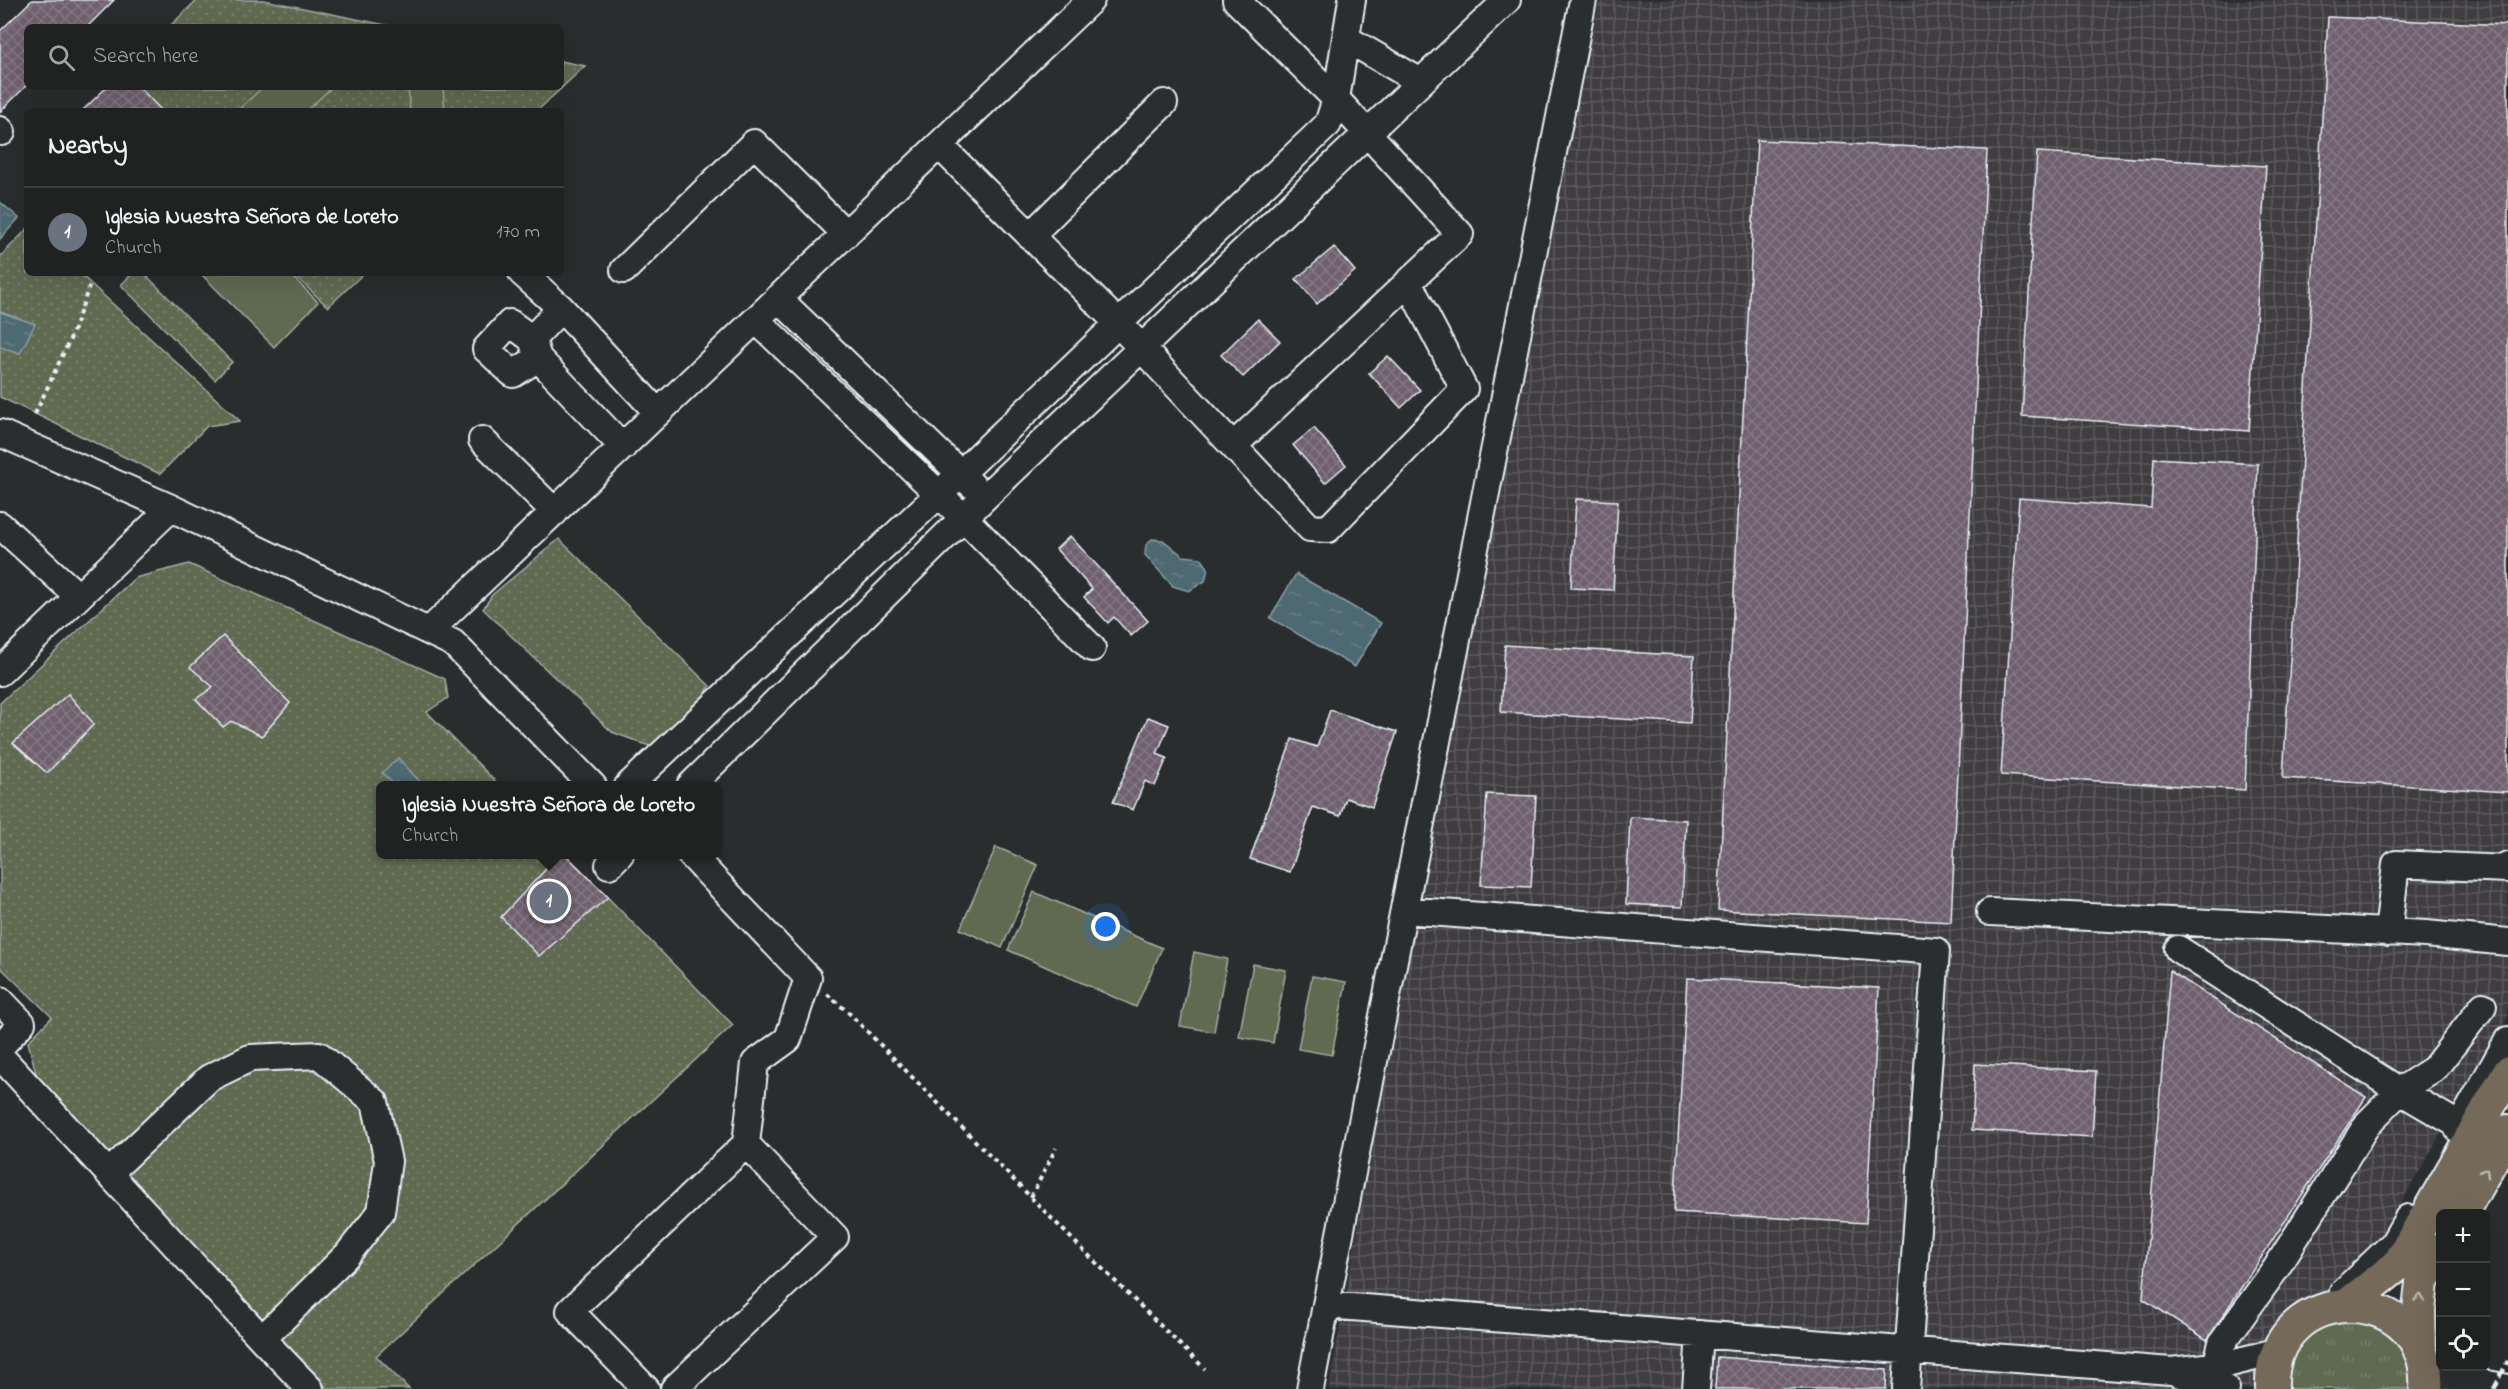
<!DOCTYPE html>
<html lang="en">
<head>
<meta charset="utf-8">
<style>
  body { margin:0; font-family:"Indie Flower",sans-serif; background:#282a2a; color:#f1f3f6 }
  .controls { position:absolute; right:18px; bottom:18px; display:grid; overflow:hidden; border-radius:9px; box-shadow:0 6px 24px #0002 }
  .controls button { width:54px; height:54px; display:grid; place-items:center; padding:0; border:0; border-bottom:2px solid #3d3f40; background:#202222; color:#f1f3f6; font:30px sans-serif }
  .you { position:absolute; left:1106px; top:927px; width:21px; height:21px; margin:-15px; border:4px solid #fff; border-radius:50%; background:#1a73e8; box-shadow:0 0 0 9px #1a73e833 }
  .badge { display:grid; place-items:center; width:39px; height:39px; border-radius:50%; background:#ffd166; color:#fff; font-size:20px; font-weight:700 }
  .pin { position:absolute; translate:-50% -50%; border:3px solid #fff; box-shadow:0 2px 6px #0006 }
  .popup { position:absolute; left:376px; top:781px; width:345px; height:78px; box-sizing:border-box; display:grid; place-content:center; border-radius:9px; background:#202222; filter:drop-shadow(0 2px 4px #0005); font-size:20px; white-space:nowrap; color:#a2a4a5 }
  .popup b { font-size:22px; color:#f1f3f6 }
  .popup::after { content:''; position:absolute; left:50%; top:100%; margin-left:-12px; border:12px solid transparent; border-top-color:#202222 }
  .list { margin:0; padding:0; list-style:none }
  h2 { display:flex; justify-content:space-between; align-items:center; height:78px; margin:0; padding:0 24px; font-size:26px }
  h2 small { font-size:20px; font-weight:400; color:#a2a4a5 }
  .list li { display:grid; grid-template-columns:39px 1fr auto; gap:18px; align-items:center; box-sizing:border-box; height:90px; padding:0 24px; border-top:2px solid #3d3f40 }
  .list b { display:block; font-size:22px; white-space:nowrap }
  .list p { margin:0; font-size:20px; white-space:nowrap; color:#a2a4a5 }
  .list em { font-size:20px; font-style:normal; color:#a2a4a5 }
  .icon { flex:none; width:33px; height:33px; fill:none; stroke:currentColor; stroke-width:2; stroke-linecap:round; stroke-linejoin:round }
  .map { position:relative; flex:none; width:2508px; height:1389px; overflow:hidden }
  .search { position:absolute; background:#202222; box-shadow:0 6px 24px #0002; left:24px; top:24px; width:540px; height:66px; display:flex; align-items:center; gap:15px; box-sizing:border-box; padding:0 21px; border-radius:9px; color:#a2a4a5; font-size:22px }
  .panel { position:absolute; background:#202222; box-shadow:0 6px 24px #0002; left:24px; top:108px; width:540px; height:168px; border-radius:9px }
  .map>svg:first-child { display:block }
</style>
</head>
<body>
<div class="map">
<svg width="2508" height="1389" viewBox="0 0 2508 1389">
  <defs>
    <pattern id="industrial-grid" width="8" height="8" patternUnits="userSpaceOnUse" patternTransform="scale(1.5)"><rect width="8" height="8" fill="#3f3d41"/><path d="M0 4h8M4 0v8" fill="none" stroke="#5b5a5d"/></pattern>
    <pattern id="grass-tufts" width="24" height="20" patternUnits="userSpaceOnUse" patternTransform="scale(1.5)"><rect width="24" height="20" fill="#606a51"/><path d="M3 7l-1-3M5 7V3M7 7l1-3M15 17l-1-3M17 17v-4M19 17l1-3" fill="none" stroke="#77806b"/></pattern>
    <pattern id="park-dots" width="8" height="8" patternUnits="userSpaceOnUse" patternTransform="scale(1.5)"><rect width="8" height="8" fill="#606a51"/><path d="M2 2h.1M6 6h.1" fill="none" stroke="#77806b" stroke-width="1.8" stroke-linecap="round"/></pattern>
    <pattern id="water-ripples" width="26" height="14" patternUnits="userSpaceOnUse" patternTransform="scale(1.5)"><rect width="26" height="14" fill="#4d6972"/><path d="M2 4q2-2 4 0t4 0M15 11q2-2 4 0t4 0" fill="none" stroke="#677f87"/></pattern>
    <pattern id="building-cross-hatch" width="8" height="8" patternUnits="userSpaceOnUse" patternTransform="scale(1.5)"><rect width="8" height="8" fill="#6f616e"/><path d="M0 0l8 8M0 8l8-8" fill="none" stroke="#847883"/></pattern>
  </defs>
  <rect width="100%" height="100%" fill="#2a2d2e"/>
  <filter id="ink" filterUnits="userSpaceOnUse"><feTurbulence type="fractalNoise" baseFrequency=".0167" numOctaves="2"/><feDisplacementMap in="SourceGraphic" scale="12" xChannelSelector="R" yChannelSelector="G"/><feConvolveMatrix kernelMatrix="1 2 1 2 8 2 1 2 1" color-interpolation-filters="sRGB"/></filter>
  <g filter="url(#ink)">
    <path fill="url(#industrial-grid)" d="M1599,0H2508V1017L2294,1389H1329L1416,901Z"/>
    <path fill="url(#grass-tufts)" stroke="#a4aea4" stroke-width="1.5" d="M2339,1320C2388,1321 2408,1341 2411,1389H2289C2283,1353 2309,1331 2339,1320Z"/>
    <path fill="url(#park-dots)" stroke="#a4aea4" stroke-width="1.5" d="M197,0H264L395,27H169Z
      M561,61L585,66L537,111H162L139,87H561Z
      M27,229V273H79L240,421L207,426L160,474L0,397V257Z
      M133,273H144L232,362L215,380L121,285Z
      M292,273H364L328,307Z
      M559,539L710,686L671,745L652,747L612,732L483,609L492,595Z
      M189,564L445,679L448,698L427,712L499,785L381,786V854L566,855L733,1025L376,1356L409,1389H328L37,1077L28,1042L52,1017L0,967V703L135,578Z"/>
    <path fill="#606a51" stroke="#a4aea4" stroke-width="1.5" d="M263,87H329L330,89L306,111H237Z
      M443,87L445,111H410L408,88Z
      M200,273H289L318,302L274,347Z
      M996,847L1038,865L1002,948L960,929Z
      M1034,892L1162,948L1136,1007L1008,950Z
      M1194,952L1227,959L1214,1032L1180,1026Z
      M1253,964L1286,970L1273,1043L1239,1037Z
      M1312,976L1346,982L1332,1055L1298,1049Z"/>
    <path fill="url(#water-ripples)" stroke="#8b9fa8" stroke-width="1.5" d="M0,202L19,218L0,239Z
      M0,312L35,324L20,353L0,347Z
      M1152,539L1163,540L1183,556L1201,558L1208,568L1205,581L1189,591L1173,586L1145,555L1146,545Z
      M1296,574L1381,623L1355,667L1270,618Z
      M398,758L423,785H395L382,773Z"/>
    <path fill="url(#building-cross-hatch)" stroke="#e8f1f8" stroke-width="1.5" d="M32,0H114L87,27H27V85L0,112V31Z
      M2328,17L2508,25V792L2283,778Z
      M107,87H139L162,111H82Z
      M1757,140L1987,150L1951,922L1718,910Z
      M2037,152L2266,166L2249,431L2022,416Z
      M1334,247L1355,271L1317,304L1296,279Z
      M1258,319L1280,341L1243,377L1221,355Z
      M1388,356L1420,390L1401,408L1369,373Z
      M1314,428L1346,465L1325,483L1293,445Z
      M2154,458L2258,464L2245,790L2001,775L2019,498L2151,508Z
      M1576,499L1618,501L1613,590L1571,588Z
      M1070,536L1148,621L1131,636L1114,617L1108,623L1084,597L1092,589L1056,549Z
      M223,636L290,703L262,736L231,721L223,727L196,699L213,687L190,667Z
      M1505,645L1694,656L1690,723L1501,712Z
      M68,694L94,724L47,773L13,743Z
      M1330,710L1397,732L1372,807L1346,798L1340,816L1313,807L1290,872L1250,859L1292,739L1317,747Z
      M1148,717L1169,725L1157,754L1167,758L1155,786L1145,781L1133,810L1113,802Z
      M1487,794L1536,796L1531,887L1481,885Z
      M1630,817L1686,820L1682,907L1626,904Z
      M559,855H566L608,897L539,956L501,917Z
      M2170,971L2366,1097L2207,1340L2143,1299Z
      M1687,978L1879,988L1866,1223L1674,1212Z
      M1975,1064L2096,1071L2092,1137L1972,1130Z
      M1717,1357L1887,1370L1886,1389H1715Z"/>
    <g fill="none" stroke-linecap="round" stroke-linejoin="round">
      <g stroke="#e8f1f8" stroke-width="30">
        <path id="minor" d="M1347,39L1419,81
          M0,130L2,132
          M939,145L1118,323L1310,528L1328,529L1464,389L1408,282
          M1030,236L1164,103
          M624,270L754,143L846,234
          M522,273L561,308L658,413
          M778,298L972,485
          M756,320L964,518L1092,648
          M532,339L510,323L486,349L513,374L538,358L532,339L561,308
          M538,358L623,447
          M0,433L171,508L453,643L593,786
          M482,440L555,512
          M1233,446L1460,234L1336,99L1236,0
          M0,525L78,596
          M429,631L1091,0
          M0,672L171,508
          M628,786L938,495L1328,124L1336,99L1352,0
          M690,786L985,497L1507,0
          M609,865L620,854
          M1404,910L1936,951L1906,1389
          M1990,912L2426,934L2508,942
          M2388,933L2396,864L2507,869L2508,866
          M2178,949L2400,1091L2460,1126
          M0,1000L22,1023L0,1047
          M0,1056L262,1339L347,1255L381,1212L388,1161L375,1102L319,1055L250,1058L209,1078L110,1172
          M2458,1129L2508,1040
          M2343,1292L2393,1244L2408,1218
          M1326,1305L1583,0
          M262,1339L310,1389
          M2216,1366L2222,1343L2275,1270L2368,1123L2400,1091L2434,1069L2483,1006
          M2426,1372L2508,1388
          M2180,1374L2226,1389
          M646,1389L570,1311L746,1144L755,1063L788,1039L808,978L690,854
          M674,1389L835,1237L746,1144
          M1310,1389L1326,1305L2171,1371L2223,1365L2279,1351
          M1696,1389L1700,1334"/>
      </g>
      <g stroke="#e8f1f8" stroke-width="36">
        <path id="major" d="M2461,1214L2508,1131
          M2347,1305L2398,1265L2508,1073
          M2420,1351L2419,1311L2422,1282L2440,1250
          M2272,1389C2268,1277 2433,1280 2426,1389"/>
      </g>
      <path stroke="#e8f1f8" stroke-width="4" stroke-dasharray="4.5 4.5" stroke-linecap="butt" d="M35,414L72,335L90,284
        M827,994L848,1012L1075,1242L1205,1369
        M1031,1197L1056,1148"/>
      <use href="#minor" stroke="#2a2d2e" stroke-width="26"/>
      <use href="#major" stroke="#746a5a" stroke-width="32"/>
      <path stroke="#e8f1f8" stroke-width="4.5" stroke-dasharray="9 4.5" stroke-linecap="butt" d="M2494,1389L2508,1361"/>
    </g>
    <defs><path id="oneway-chevron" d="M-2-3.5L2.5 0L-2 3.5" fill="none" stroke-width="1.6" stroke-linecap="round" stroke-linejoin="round" transform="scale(1.5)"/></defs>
    <g stroke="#babbb9">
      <use href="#oneway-chevron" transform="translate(2485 1172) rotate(-60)"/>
      <use href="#oneway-chevron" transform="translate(2420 1298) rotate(-83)"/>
    </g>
  </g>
</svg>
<div class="controls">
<button>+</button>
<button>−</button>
<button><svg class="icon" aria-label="locate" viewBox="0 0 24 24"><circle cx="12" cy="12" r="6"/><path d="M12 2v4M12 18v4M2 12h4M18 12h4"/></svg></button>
</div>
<div class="you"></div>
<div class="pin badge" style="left:549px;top:901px;background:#6b7280">1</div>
<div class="popup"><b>Iglesia Nuestra Señora de Loreto</b>Church</div>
<div class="search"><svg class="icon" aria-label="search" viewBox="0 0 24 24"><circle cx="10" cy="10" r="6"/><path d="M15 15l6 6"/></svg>Search here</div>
<section class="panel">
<h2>Nearby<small></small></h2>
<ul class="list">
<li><span class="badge" style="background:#6b7280">1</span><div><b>Iglesia Nuestra Señora de Loreto</b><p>Church</p></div><em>170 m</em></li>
</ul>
</section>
</div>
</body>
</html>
